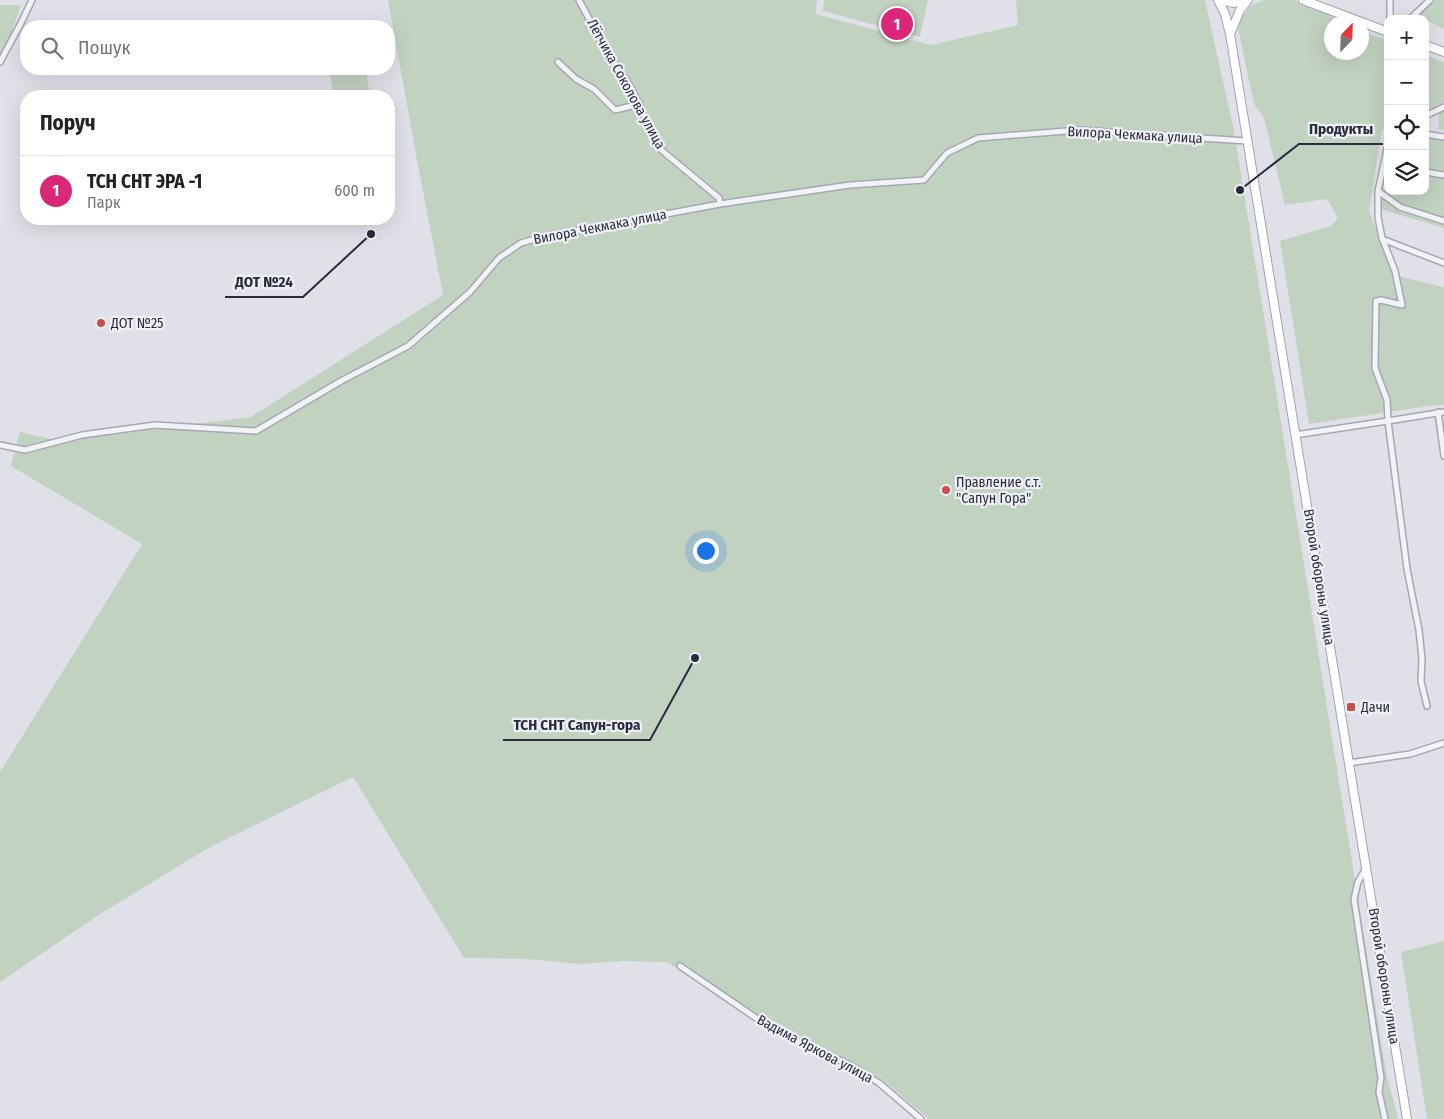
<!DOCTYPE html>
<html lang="uk">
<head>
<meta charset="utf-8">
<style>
  body { margin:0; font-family:"Fira Sans Condensed",sans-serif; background:#f6f6f6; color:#222 }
  .controls { position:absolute; right:15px; top:15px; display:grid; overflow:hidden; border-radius:10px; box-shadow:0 5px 20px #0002 }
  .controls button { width:45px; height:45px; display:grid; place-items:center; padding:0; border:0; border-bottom:1px solid #e0e0e0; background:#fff; color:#222; font:25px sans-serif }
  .compass { position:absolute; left:1324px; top:15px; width:45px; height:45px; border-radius:50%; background:#fff; box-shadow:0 5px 20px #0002; rotate:23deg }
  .you { position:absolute; left:705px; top:550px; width:18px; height:18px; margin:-12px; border:4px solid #fff; border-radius:50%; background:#1a73e8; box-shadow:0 0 0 8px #1a73e833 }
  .badge { display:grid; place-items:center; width:32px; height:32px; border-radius:50%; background:#db2777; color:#fff; font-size:16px; font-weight:700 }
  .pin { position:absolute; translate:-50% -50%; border:2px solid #fff; box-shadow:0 1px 5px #0006 }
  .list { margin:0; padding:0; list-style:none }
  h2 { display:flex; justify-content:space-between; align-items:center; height:65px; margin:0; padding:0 20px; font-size:21px }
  h2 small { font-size:16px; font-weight:400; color:#767676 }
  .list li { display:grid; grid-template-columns:32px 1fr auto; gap:15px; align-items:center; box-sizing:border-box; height:70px; padding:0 20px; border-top:1px solid #e0e0e0 }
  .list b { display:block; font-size:19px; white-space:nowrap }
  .list p { margin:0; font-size:16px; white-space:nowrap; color:#767676 }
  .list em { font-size:16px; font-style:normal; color:#767676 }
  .icon { flex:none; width:28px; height:28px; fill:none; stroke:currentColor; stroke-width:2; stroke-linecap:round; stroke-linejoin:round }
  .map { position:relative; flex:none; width:1444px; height:1119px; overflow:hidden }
  .search { position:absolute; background:#fff; box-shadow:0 5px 20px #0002; left:20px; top:20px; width:375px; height:55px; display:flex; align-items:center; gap:12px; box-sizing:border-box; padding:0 18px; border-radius:20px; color:#767676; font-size:19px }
  .panel { position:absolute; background:#fff; box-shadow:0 5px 20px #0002; left:20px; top:90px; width:375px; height:135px; border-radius:20px }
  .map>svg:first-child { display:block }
</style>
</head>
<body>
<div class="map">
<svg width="1444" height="1119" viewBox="0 0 1444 1119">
  <rect width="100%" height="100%" fill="#e0e1e8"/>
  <path fill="#c2d2c1" d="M388,0H817L816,14L931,45L1018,25L1016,0H1205L1234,131L1386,1072L1398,1119H929L879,1077L803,1038L771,1024L667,962L623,961L579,964L528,959L464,958L353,777L210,847L100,914L0,982V772L142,544L11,466L20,432L68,443L82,435L87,438L251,417L443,295L416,155Z
    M824,0H928L920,37L823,11Z
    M1264,0H1293L1301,2L1330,14L1335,22H1332V52H1362V32L1388,40V128L1382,130L1369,211L1394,275L1444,287V405H1435L1309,424L1280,241L1331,226L1338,218L1327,199L1285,205L1264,118L1254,104L1238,29L1242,17L1250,6Z
    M1435,0H1444V29L1425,20V19L1417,17Z
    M0,5H21L0,66Z
    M1425,55L1444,62V130L1438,129L1439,109L1425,114Z
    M366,69L370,96H333L330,74Z
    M1387,130L1388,191H1425V132L1444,134V228L1374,207V195Z
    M1444,941V1119H1427L1401,952Z"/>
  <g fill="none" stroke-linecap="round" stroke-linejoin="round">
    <g stroke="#a5a7b2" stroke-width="8">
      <path id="minor" d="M579,0L603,45L632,89L657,146L666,154L719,198L720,204
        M1390,19V0
        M1410,19L1430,0
        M0,62L21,23L32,0
        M558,62L576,79L594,89L615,110L640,104
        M1425,116L1444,107
        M1425,134L1444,137
        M1388,145L1378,191V217L1382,238L1395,271L1402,305L1381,300L1376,301L1375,368L1387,400L1388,421L1407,569L1419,630L1422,659L1421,681L1427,706
        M1425,172L1444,175
        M1378,191L1400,207L1444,221
        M1382,239L1444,263
        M1438,412L1444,456
        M1295,435L1394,420L1444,412
        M0,445L25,450L82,435L155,425L256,431L341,381L408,346L470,292L499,258L521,243L542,237L720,204L850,185L924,180L947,153L978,138L1079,130L1247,141
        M1349,763L1410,754L1444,743
        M1366,868L1358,882L1354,899L1381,1078L1379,1092L1385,1119
        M680,966L772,1029L850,1065L879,1083L921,1119"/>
    </g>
    <g stroke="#9fa3b4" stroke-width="10">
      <path id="primary" d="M1218,0L1225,14L1230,34C1287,396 1350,757 1407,1119
        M1221,0L1233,3L1246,0
        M1303,0L1388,32
        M1230,34L1240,10L1248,0
        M1425,45L1444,52"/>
    </g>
    <use href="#minor" stroke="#f2f3f7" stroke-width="5"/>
    <use href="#primary" stroke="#fff" stroke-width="8"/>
  </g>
  <g fill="#c94f48" stroke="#eff1f6" stroke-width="2">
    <circle cx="101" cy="323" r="5"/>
    <circle cx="946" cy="490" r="5"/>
    <rect x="1346" y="702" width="10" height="10" rx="2.5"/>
  </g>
  <g text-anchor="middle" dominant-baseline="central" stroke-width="4.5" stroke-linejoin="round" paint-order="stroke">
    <g font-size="14" fill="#292c3f" stroke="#eff1f6">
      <text transform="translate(626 84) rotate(61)">Лётчика Соколова улица</text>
      <text transform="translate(1135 135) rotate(3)">Вилора Чекмака улица</text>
      <text transform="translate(600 227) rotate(-11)">Вилора Чекмака улица</text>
      <text transform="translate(1319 577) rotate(81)">Второй обороны улица</text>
      <text transform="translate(1384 976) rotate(81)">Второй обороны улица</text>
      <text transform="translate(815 1049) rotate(28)">Вадима Яркова улица</text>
    </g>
    <g font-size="14" fill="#292c3f" stroke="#eff1f6" text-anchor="start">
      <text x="111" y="323">ДОТ №25</text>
      <text x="956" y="482">Правление с.т.<tspan x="956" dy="16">"Сапун Гора"</tspan></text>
      <text x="1361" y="707">Дачи</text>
    </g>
  </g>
  <path fill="none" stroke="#292c3f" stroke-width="2" d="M1240 190L1299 144H1383M371 234L303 297H225M695 658L650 740H503"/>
  <g fill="#292c3f" stroke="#eff1f6" stroke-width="2">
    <circle cx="1240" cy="190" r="5"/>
    <circle cx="371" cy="234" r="5"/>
    <circle cx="695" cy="658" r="5"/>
  </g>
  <g font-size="15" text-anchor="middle" font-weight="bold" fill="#292c3f" stroke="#eff1f6" stroke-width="4.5" stroke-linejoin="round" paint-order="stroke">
    <text x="1341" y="134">Продукты</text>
    <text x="264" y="287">ДОТ №24</text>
    <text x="577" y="730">ТСН СНТ Сапун-гора</text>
  </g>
</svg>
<div class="controls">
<button>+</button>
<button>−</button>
<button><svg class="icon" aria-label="locate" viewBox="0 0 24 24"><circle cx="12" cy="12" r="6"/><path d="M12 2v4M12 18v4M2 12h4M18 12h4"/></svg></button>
<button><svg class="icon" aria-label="layers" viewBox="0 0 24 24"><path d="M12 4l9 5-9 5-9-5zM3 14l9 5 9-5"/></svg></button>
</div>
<svg class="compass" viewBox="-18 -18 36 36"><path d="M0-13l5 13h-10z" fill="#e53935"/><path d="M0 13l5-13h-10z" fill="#767676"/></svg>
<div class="you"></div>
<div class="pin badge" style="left:897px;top:24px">1</div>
<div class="search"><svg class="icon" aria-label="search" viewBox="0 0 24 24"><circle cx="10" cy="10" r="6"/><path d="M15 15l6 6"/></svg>Пошук</div>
<section class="panel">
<h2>Поруч<small></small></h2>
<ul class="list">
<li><span class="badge">1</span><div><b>ТСН СНТ ЭРА -1</b><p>Парк</p></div><em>600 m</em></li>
</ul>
</section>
</div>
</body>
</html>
